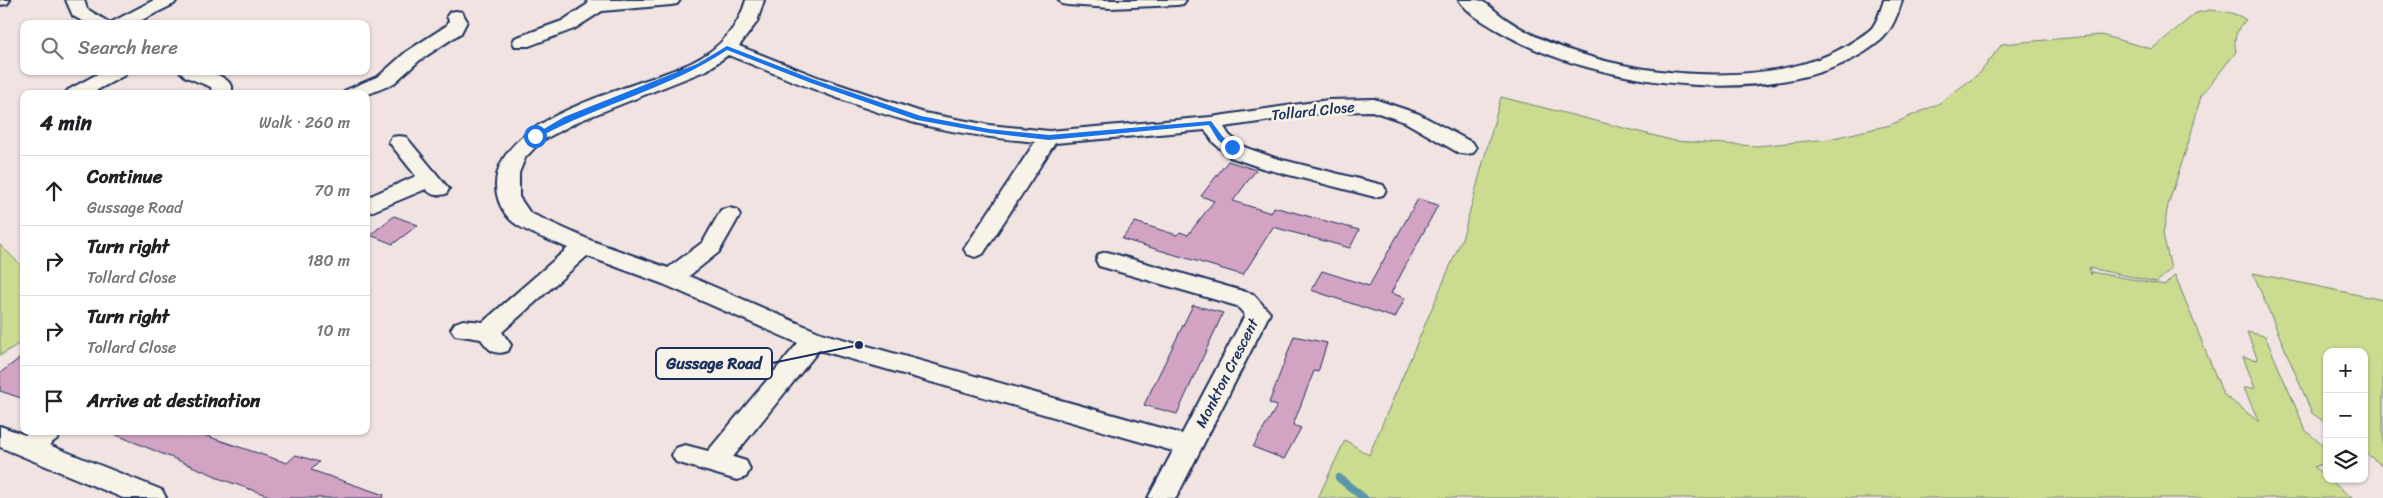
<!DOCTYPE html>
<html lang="en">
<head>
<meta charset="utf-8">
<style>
  body { margin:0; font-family:Sriracha,sans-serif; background:#f6f6f6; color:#202124 }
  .controls { position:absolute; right:15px; bottom:15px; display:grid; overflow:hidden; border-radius:10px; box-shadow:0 1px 4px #0004 }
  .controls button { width:45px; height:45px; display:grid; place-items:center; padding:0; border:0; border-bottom:1px solid #e0e0e0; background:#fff; color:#202124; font:25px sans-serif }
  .stop { position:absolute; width:15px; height:15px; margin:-11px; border:4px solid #1a73e8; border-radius:50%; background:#fff }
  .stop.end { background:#1a73e8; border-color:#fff; box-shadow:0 1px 5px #0008 }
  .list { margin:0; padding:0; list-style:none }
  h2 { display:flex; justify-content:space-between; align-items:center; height:65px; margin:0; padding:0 20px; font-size:21px }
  h2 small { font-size:16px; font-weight:400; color:#757577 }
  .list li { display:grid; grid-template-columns:32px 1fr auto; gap:15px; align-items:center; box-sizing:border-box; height:70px; padding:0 20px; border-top:1px solid #e0e0e0 }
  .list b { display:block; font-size:19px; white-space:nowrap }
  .list p { margin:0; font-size:16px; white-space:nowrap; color:#757577 }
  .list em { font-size:16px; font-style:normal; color:#757577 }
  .icon { flex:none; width:28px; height:28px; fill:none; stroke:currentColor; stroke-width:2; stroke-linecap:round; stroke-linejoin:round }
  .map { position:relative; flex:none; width:2383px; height:498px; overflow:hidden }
  .search { position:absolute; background:#fff; box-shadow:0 1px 4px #0004; left:20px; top:20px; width:350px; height:55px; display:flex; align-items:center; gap:12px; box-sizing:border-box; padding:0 18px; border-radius:10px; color:#757577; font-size:19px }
  .panel { position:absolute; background:#fff; box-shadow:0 1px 4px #0004; left:20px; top:90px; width:350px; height:345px; border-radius:10px }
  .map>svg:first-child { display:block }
</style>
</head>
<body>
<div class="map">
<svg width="2383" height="498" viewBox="0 0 2383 498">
  <rect width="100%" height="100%" fill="#f0e3e1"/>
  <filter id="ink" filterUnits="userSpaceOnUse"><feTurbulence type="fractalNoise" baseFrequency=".02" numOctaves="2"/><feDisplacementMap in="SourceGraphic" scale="10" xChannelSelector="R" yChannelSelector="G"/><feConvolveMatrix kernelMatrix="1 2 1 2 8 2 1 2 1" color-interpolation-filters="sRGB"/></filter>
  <g filter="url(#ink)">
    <path fill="#cbdb8f" stroke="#738576" d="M2210,10C2223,11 2235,12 2246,20C2236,30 2233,38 2236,52L2201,96L2189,141L2168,205L2163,234L2171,269L2157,282L2089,268L2091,275V272L2165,285L2175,275L2223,394L2259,422L2244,388H2255L2243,357L2258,360L2247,332L2265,336L2306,431L2327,449V462L2314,467L2352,498H1318L1345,440L1369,455L1463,236L1501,97L1675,141L1757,146L1829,139L1890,125L1938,104L1980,73L2002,44L2101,35L2152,49L2196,13Z
      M0,245L24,268V340L0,356Z
      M2253,273L2383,300V466L2364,452V352H2327V424L2312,413Z"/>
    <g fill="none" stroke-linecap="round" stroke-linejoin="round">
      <path stroke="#5c96ab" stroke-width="8" d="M1339,478L1364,498"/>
    </g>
    <path fill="#d3a3c3" stroke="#1b2f5e" d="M1228,161L1256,170L1233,201L1271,213L1274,207L1359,230L1350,248L1273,227L1243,275L1122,239L1135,222L1177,235L1180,232L1188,235L1214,201L1201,196Z
      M1418,199L1438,205L1391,293L1405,298L1395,318L1311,290L1322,271L1369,286Z
      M394,216L418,225L393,244L370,235Z
      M1193,305L1223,313L1177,414L1144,405Z
      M1294,336L1327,343L1318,372L1314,371L1293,425L1301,428L1284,459L1253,447L1277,406L1269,403Z
      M24,355V399L0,391V373Z
      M107,431H192L287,463L296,455L319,462L311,470L384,495L383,498H275L215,477L216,476Z"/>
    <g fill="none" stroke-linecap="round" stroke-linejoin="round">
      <g stroke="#1b2f5e" stroke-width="4">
        <path id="street" d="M0,0H10L7,4L0,5Z
          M66,0H84L87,9L110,23L154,0H177L174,4L134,24H88L73,16Z
          M587,0H680L677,4L671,5L602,11L574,29L529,46H515L513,42L515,38L562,21L588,4Z
          M746,0H764L757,22L739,46L820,78L924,113L989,125L1049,131L1211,117L1328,100L1374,99L1419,114L1473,143L1476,148L1473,153L1466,154L1459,153L1405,122L1372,111L1328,112L1224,127L1229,135L1244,147L1275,158L1383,185L1386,190L1383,195L1375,197L1262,168L1230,157L1214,143L1205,130L1055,143L983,254L975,257L967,254L964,249L1035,142C995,138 954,133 915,123C851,106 789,79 728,55L707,70L579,121L541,141L525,158L519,173V197L530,213L592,241L668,268L703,242L721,210L729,208L737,210L740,215L719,252L689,276L821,333L1182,434L1245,315L1237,306L1099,266L1096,260L1099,254L1107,252L1253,294L1270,313L1176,498H1148L1173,451L819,350L733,457L746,461L750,469L746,477L737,480L676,462L672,455L676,448L685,445L708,451L798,343L663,284L587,256L502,332L511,345L508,351C494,356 489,350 481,339L455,335L451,329L455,323L463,320L483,322L568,248C552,241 525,232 513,222C502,213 496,198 496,185C496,114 643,87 693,62C719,49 738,28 746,0Z
          M1059,0H1186L1183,4L1177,5L1111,8L1068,5L1062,4Z
          M1459,0C1465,0 1472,0 1478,0C1487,2 1498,14 1506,19C1528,34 1553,45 1578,53C1654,79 1785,88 1854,41C1860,37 1867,33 1872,28C1878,20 1881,9 1884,0H1902C1898,14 1892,30 1881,40C1793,115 1593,87 1501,32C1487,24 1468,14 1459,0Z
          M456,11L462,12L467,21L461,33L420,60L393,84L366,95V94H343L346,90L379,76L406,52L446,26L449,21L447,16L450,12Z
          M103,71H127L125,75L90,94H65L68,90Z
          M180,71C197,71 220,69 232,86V94H212L211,87L186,77Z
          M399,136L406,137L449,189L446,194C437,196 432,196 426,189L366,214V198L416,176L389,142L392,137Z
          M0,426L25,435L30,431H62L58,438L49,445L162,490L166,498H123L0,447Z"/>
      </g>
      <use href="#street" fill="#f7f3e8" fill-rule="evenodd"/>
    </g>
  </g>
  <path fill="#1a73e8" d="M727,46L815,80L921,116L989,129L1049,135L1211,121L1223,137L1236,147L1229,149L1218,140L1209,125L1049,140L989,133L917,120L811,83L727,50C669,89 599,104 538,138L532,136L564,117L697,64Z"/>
  <g text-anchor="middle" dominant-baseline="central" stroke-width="5" stroke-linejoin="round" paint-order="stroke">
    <g font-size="15" fill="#1b2f5e" stroke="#f7f3e8">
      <text transform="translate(1313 111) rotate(-6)">Tollard Close</text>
      <text transform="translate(1227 373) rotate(-63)">Monkton Crescent</text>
    </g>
  </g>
  <path fill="none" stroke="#1b2f5e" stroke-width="2" d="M859 345L772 363"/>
  <circle fill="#1b2f5e" stroke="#f7f3e8" stroke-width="2" cx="859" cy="345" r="5"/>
  <rect fill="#f7f3e8" stroke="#1b2f5e" stroke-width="2" x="656" y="348" width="116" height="31" rx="5"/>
  <g font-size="16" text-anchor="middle" font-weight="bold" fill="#1b2f5e">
    <text x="714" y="369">Gussage Road</text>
  </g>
</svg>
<div class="controls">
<button>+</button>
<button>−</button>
<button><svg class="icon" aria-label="layers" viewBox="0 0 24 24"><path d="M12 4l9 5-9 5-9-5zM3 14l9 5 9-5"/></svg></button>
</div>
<div class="stop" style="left:535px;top:136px"></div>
<div class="stop end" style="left:1232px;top:147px"></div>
<div class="search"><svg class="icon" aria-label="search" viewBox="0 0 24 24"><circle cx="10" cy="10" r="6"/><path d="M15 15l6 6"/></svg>Search here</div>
<section class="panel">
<h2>4 min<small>Walk · 260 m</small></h2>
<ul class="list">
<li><svg class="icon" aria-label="ahead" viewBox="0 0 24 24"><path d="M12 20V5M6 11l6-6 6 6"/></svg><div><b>Continue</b><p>Gussage Road</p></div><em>70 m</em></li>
<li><svg class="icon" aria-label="right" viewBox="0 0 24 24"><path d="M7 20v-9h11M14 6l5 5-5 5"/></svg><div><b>Turn right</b><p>Tollard Close</p></div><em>180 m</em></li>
<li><svg class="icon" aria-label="right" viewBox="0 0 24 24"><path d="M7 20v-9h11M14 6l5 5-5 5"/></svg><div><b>Turn right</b><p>Tollard Close</p></div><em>10 m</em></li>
<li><svg class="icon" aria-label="arrive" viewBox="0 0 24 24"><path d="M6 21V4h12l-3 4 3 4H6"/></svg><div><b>Arrive at destination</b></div></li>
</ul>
</section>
</div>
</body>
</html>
